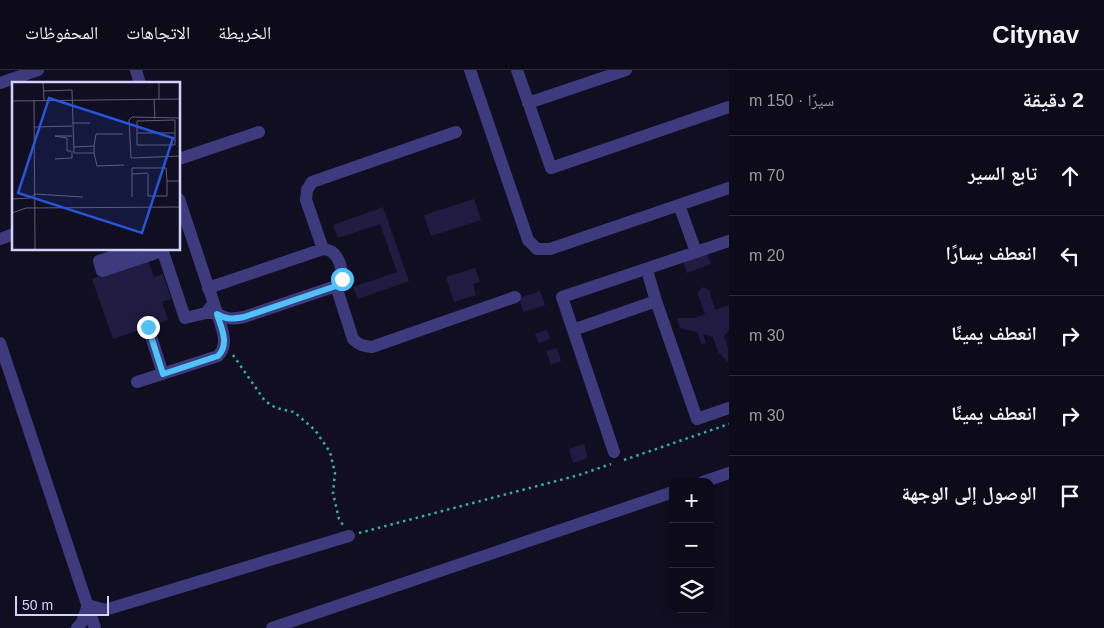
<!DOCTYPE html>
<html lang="ar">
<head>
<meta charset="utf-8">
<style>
  body { margin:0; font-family:Arial,"Noto Naskh Arabic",sans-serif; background:#161322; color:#f1f3f6; direction:rtl }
  .controls { position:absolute; right:15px; bottom:15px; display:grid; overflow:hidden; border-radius:10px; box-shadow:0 2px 12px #0003 }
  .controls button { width:45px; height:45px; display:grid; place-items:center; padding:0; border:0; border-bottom:1px solid #2d2b38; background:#0d0a19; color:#f1f3f6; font:25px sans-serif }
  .scale { position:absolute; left:15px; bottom:12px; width:94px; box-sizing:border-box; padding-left:5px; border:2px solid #d5d0fd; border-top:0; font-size:14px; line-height:18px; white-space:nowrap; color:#d5d0fd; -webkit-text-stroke:4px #110e21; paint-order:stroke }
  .stop { position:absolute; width:15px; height:15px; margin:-11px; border:4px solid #4fc3f7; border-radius:50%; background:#fff }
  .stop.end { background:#4fc3f7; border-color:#fff; box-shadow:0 1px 5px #0008 }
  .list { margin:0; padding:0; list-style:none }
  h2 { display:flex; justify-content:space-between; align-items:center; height:65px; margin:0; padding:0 20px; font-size:21px }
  h2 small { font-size:16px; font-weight:400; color:#9a9aa2 }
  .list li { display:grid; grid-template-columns:32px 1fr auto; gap:15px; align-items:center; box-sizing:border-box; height:80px; padding:0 20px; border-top:1px solid #2d2b38 }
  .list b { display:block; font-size:19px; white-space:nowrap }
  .list em { font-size:16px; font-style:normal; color:#9a9aa2 }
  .icon { flex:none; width:28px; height:28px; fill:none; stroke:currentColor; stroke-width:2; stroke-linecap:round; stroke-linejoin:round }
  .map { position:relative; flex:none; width:729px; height:558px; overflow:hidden; direction:ltr }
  header { display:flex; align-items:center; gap:30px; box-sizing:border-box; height:70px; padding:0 25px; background:#0d0a19; border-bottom:1px solid #2d2b38 }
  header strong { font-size:24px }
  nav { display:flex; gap:28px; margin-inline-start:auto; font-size:18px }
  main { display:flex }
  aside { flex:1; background:#0d0a19 }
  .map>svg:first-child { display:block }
</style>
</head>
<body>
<header>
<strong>Citynav</strong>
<nav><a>الخريطة</a><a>الاتجاهات</a><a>المحفوظات</a></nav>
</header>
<main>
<aside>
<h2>2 دقيقة<small>سيرًا · 150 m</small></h2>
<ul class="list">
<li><svg class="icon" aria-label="ahead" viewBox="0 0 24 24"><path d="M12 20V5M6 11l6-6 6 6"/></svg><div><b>تابع السير</b></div><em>70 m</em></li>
<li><svg class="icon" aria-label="left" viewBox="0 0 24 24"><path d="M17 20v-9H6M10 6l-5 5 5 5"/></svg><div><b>انعطف يسارًا</b></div><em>20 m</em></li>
<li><svg class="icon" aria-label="right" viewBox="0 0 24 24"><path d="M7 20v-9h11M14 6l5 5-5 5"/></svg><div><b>انعطف يمينًا</b></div><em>30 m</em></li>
<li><svg class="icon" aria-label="right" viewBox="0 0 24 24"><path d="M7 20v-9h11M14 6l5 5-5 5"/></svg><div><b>انعطف يمينًا</b></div><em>30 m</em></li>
<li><svg class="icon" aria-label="arrive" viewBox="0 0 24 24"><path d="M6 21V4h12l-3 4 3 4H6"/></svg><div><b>الوصول إلى الوجهة</b></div></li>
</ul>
</aside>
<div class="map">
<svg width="729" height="558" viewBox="0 0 729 558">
  <rect width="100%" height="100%" fill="#110e21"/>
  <path fill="#221b41" d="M474,129L481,150L431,166L424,145Z
    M383,137L409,211L358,229L353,217L397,202L380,154L338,168L333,155Z
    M707,183L711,194L687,203L683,191Z
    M148,190L154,207L163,204L171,229L162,232L168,250L113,269L92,209Z
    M475,198L480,212L473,214L476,225L454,232L446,207Z
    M704,217L709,220L715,240L729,235V260L724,266L728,278V292L718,282L713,267L703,264L706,273L701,274L698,263L680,258L677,248H695L705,244L698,224L700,219Z
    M540,221L545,235L523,242L519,228Z
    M547,260L550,269L539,273L535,264Z
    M557,278L561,291L551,295L546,281Z
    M584,374L588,388L573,393L569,379Z"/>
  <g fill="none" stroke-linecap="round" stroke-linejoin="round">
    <path stroke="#33afa6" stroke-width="2.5" stroke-dasharray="2.5 4" stroke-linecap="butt" d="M233,285L265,331L276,338L294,342L315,360L330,382L335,403L333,423L339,449L343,455
      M624,390L729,354
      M359,463L579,405L611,394"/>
    <path stroke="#3d3b7e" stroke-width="12" d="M136,0L140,14
      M470,0L528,170L537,179H550L729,118
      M517,0L551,98L729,37
      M0,13L38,0
      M528,33L626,0
      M179,89L259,62
      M179,129L217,243C226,250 233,249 244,247L336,216L353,269C359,275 363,276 372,277L515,227
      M679,135L696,182
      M0,169L14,164
      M136,179L99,191L102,201L162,181
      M162,179L185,248L206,243
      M323,179L306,130L307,120L312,112L456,62
      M208,218L323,179C338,180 342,196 342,209L336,216
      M656,231L697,349L729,338
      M148,257L163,304
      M573,260L656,231L647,200
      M0,273L95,558
      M137,312L218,286C230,274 221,257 217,243H206L213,234
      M614,382L562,227L729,171
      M703,412L729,403
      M77,558L82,552L88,535L105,540L349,466
      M272,558L673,422"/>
  </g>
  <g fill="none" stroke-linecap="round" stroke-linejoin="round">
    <path stroke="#4fc3f7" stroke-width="6" d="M148,257L163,304L218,286C230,274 221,257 217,244C226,250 233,249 244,247L336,216L342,209"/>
  </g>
  <g transform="translate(12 12)">
    <rect width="168" height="168" fill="#110e21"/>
    <path fill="none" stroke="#5f5c79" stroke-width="1" d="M31,0L32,18M147,0V17M32,9L60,8L62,71H82L85,84L112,83M142,17L143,37M22,18L23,167M0,19L168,17M168,36L120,35L117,38L119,76L168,74M60,41H78M22,45L60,44M125,51H163V63H125V39L163,38V51M55,56L43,54H60M55,56V69H59M82,64L84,52H111M61,65L82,64V71M43,77L60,76V69M120,92L136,91M136,92V114H155V99H168M120,115V86H154L155,99M0,117L18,116L23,112L71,115M0,131L14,126L168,125"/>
    <path fill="#2654da" fill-opacity="0.15" stroke="#2654da" stroke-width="2.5" d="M37,16L161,56L130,151L6,111Z"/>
    <rect width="168" height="168" fill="none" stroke="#d5d0fd" stroke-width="2.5"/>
  </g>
</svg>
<div class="controls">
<button>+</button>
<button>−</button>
<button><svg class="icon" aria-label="layers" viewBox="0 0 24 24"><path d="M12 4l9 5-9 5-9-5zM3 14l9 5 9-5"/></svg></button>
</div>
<div class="scale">50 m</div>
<div class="stop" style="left:342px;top:209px"></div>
<div class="stop end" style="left:148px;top:257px"></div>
</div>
</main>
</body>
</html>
